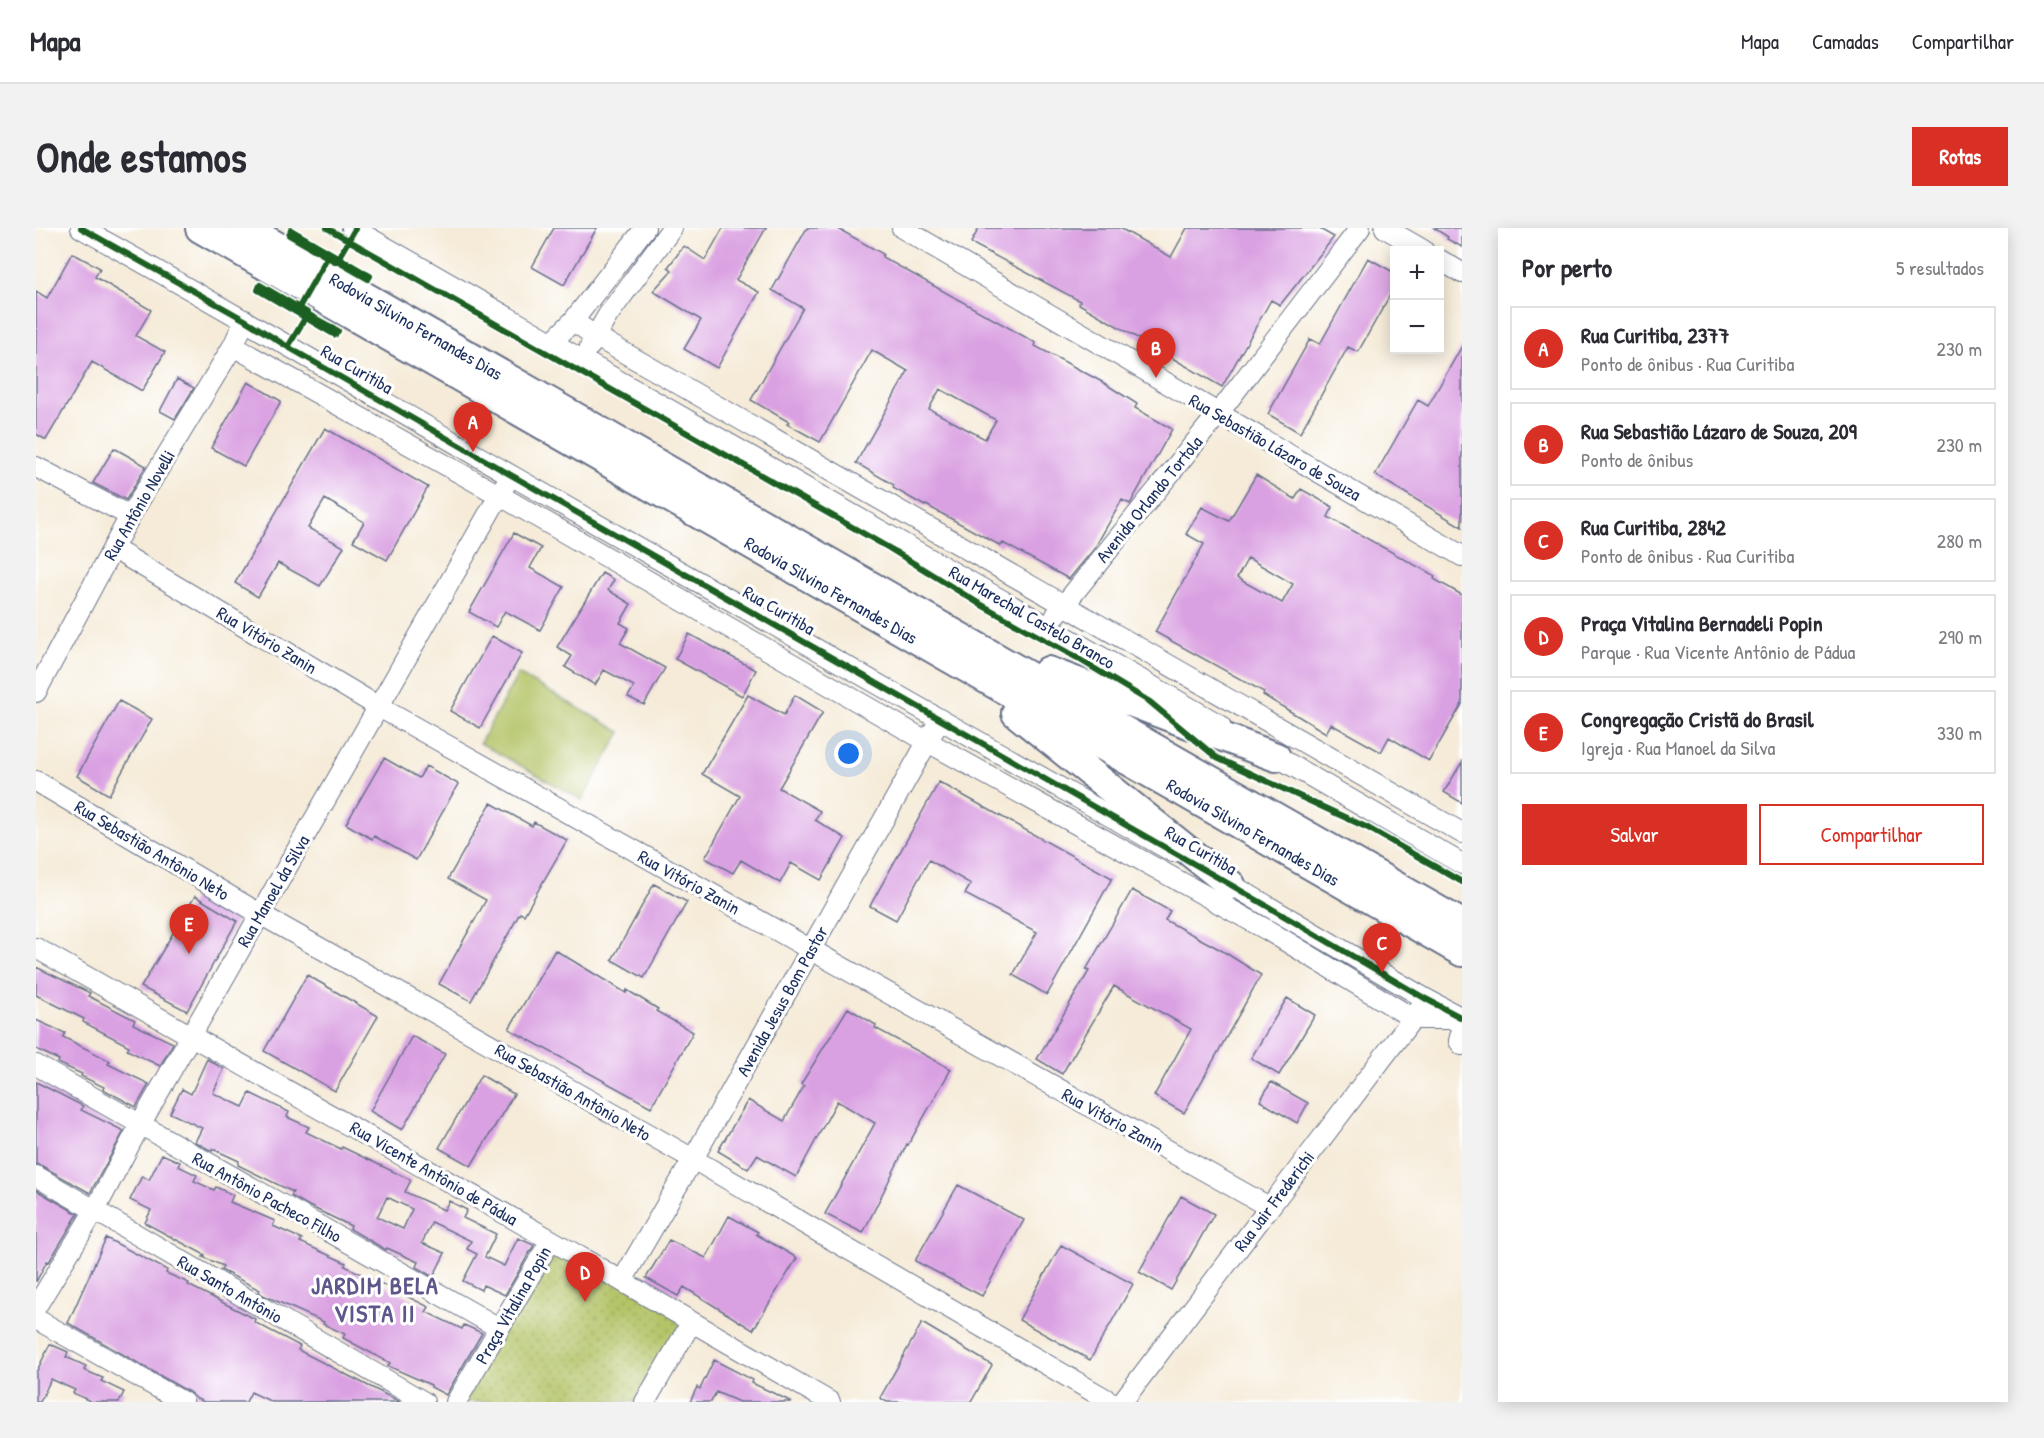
<!DOCTYPE html>
<html lang="pt">
<head>
<meta charset="utf-8">
<style>
  body { margin:0; font-family:"Patrick Hand",sans-serif; background:#f2f2f3; color:#2b2b33 }
  .controls { position:absolute; right:18px; top:18px; display:grid; overflow:hidden; border-radius:0px; box-shadow:0 3px 15px #0003 }
  .controls button { width:54px; height:54px; display:grid; place-items:center; padding:0; border:0; border-bottom:2px solid #e1e1e2; background:#fff; color:#2b2b33; font:30px sans-serif }
  .you { position:absolute; left:813px; top:526px; width:21px; height:21px; margin:-15px; border:4px solid #fff; border-radius:50%; background:#1a73e8; box-shadow:0 0 0 9px #1a73e833 }
  .badge { display:grid; place-items:center; width:39px; height:39px; border-radius:50%; background:#d93025; color:#fff; font-size:20px; font-weight:700 }
  .pin { position:absolute; translate:-50% -50px; filter:drop-shadow(0 2px 3px #0008) }
  .pin::after { content:''; position:absolute; top:32px; width:21px; height:18px; background:inherit; clip-path:polygon(0 0,100% 0,50% 100%) }
  .list { margin:0; padding:0; list-style:none }
  h2 { display:flex; justify-content:space-between; align-items:center; height:78px; margin:0; padding:0 24px; font-size:26px }
  h2 small { font-size:20px; font-weight:400; color:#7c7c81 }
  .list li { display:grid; grid-template-columns:39px 1fr auto; gap:18px; align-items:center; box-sizing:border-box; height:84px; margin:0 12px 12px; padding:0 12px; border:2px solid #e1e1e2; border-radius:0px }
  .list b { display:block; font-size:22px; white-space:nowrap }
  .list p { margin:0; font-size:20px; white-space:nowrap; color:#7c7c81 }
  .list em { font-size:20px; font-style:normal; color:#7c7c81 }
  .actions { display:flex; gap:12px; padding:18px 24px }
  .actions a { flex:1; padding:14px 0; border:2px solid #d93025; border-radius:0px; text-align:center; font-size:21px; color:#d93025 }
  .actions .main { background:#d93025; color:#fff }
  .map { position:relative; flex:none; width:1426px; height:1174px; overflow:hidden; border-radius:0px }
  header { display:flex; align-items:center; gap:36px; box-sizing:border-box; height:84px; padding:0 30px; background:#fff; border-bottom:2px solid #e1e1e2 }
  header strong { font-size:28px }
  nav { display:flex; gap:33px; margin-inline-start:auto; font-size:21px }
  .intro { display:flex; align-items:center; justify-content:space-between; box-sizing:border-box; height:144px; padding:0 36px }
  h1 { margin:0; font-size:42px }
  .button { padding:15px 27px; border-radius:0px; background:#d93025; color:#fff; font-size:21px; font-weight:700 }
  main { display:flex; gap:36px; padding:0 36px }
  aside { flex:1; background:#fff; border-radius:0px; box-shadow:0 3px 15px #0003 }
  .map>svg:first-child { display:block }
</style>
</head>
<body>
<header>
<strong>Mapa</strong>
<nav><a>Mapa</a><a>Camadas</a><a>Compartilhar</a></nav>
</header>
<div class="intro"><h1>Onde estamos</h1><a class="button">Rotas</a></div>
<main>
<div class="map">
<svg width="1426" height="1174" viewBox="0 0 1426 1174">
  <defs>
    <pattern id="park-dots" width="8" height="8" patternUnits="userSpaceOnUse" patternTransform="scale(1.5)"><rect width="8" height="8" fill="#b4c467"/><path d="M2 2h.1M6 6h.1" fill="none" stroke="#92a058" stroke-width="1.8" stroke-linecap="round"/></pattern>
  </defs>
  <rect width="100%" height="100%" fill="#fff"/>
  <filter id="ink" filterUnits="userSpaceOnUse"><feTurbulence type="fractalNoise" baseFrequency=".0167" numOctaves="2"/><feDisplacementMap in="SourceGraphic" scale="12" xChannelSelector="R" yChannelSelector="G"/><feConvolveMatrix kernelMatrix="1 2 1 2 8 2 1 2 1" color-interpolation-filters="sRGB"/></filter>
  <filter id="wash" filterUnits="userSpaceOnUse"><feTurbulence type="fractalNoise" baseFrequency=".008" numOctaves="4" result="noise"/><feDisplacementMap in="SourceGraphic" scale="24" xChannelSelector="R" yChannelSelector="G"/><feGaussianBlur stdDeviation="1.35" result="paint"/><feColorMatrix in="noise" values="0 0 0 0 0 0 0 0 0 0 0 0 0 0 0 0 0 1.4 0 .05"/><feComposite in="paint" operator="in"/></filter>
  <g filter="url(#wash)">
    <rect width="100%" height="100%" fill="#f5ebd8"/>
    <path fill="url(#park-dots)" stroke="#687a62" stroke-width="1.5" d="M515,1012L655,1095L609,1174H420Z"/>
    <path fill="#b4c467" stroke="#687a62" stroke-width="1.5" d="M482,446L585,504L546,572L444,515Z"/>
    <g id="blocks">
      <path fill="#daa1e2" fill-rule="evenodd" d="M518,0H561L528,57L496,39Z
        M687,0H730L700,52L723,64L681,140L648,121L665,92L617,63L636,42L632,39L648,18L669,32Z
        M771,0H801L847,26L846,29L1000,115L999,118L1068,155L1101,176L1099,180L1136,201L1094,276L1086,272L1058,321L1033,351L967,315L965,318L890,277L889,278L857,260L858,257L820,235L872,143L839,124L836,122L784,214L751,196L753,194L715,172L767,80L736,62ZM904,161L960,192L949,211L893,181Z
        M943,0H1084L1135,29L1151,0H1282L1298,9L1244,77L1235,72L1186,159L1043,76L1044,73L935,15Z
        M1398,0H1426V19L1411,11L1412,9Z
        M36,25L64,40L59,49L115,82L100,108L129,124L106,163L56,134L10,212L0,206V63L11,70Z
        M1332,30L1359,45V58L1322,124L1312,119L1264,205L1232,186L1274,111L1284,116Z
        M1426,118V299L1339,247L1382,172L1392,178Z
        M141,151L158,160L139,191L124,183Z
        M212,154L245,173L208,238L175,220Z
        M289,200L392,259L351,332L317,313L328,294L289,271L272,300L308,319L284,358L242,335L222,369L199,355Z
        M78,220L110,238L90,272L57,255Z
        M1220,247L1259,271L1265,261L1297,279L1292,289L1399,348L1398,351L1426,367V476L1393,533L1353,509L1345,524L1295,496L1290,505L1227,467L1228,464L1119,404L1168,316L1150,306L1166,279L1193,293ZM1212,330L1257,356L1246,375L1201,350Z
        M478,305L505,320L494,340L528,359L504,402L469,383L460,399L433,384Z
        M566,345L578,352L572,362L595,376L584,395L593,400L584,415L629,440L608,477L592,469L598,458L568,442L559,457L529,439L536,428L521,419Z
        M653,406L720,442L706,468L639,431Z
        M456,408L486,425L444,500L414,483Z
        M712,467L748,487L759,467L787,484L743,560L784,583L779,592L809,610L785,652L755,635L744,655L705,632L697,645L669,630L704,568L666,546Z
        M83,473L116,491L73,567L41,548Z
        M348,530L383,550L390,538L422,556L380,632L338,608L336,611L310,596Z
        M1426,534V575L1408,564Z
        M903,554L1076,650L1011,767L977,747L1001,704L929,666L935,656L893,632L860,692L834,678Z
        M455,575L496,598L498,594L531,612L488,687L484,685L435,773L403,756L450,672L412,651Z
        M618,656L651,674L608,750L576,732Z
        M1096,662L1134,683L1129,692L1185,722L1225,747L1148,885L1118,868L1155,801L1078,758L1026,846L1001,831L1053,743L1050,742Z
        M159,668L201,693L151,783L105,759Z
        M519,722L590,765L591,762L622,781L620,783L657,804L615,879L473,801Z
        M0,739L54,765L52,768L99,792L97,796L137,815L124,838L91,822L93,818L47,794L48,791L0,767Z
        M271,747L342,788L299,863L228,823Z
        M1251,770L1279,787L1243,847L1215,830Z
        M812,780L840,797L839,800L915,841L872,917L871,916L827,1005L789,986L839,895L801,873L760,949L721,927L712,941L682,923L712,872L748,893L768,858L765,856Z
        M0,792L29,805L27,809L74,833L72,836L113,856L100,879L67,861L68,859L45,848L46,846L22,835L23,832L0,821Z
        M376,808L409,826L366,902L334,883Z
        M171,831L188,841L177,865L207,879L214,865L253,884L251,889L273,899L270,904L305,921L306,919L375,952L369,964L408,982L413,973L431,982L427,990L460,1006L449,1029L468,1038L482,1010L498,1017L469,1067L447,1057L445,1062L427,1053L441,1026L431,1021L435,1013L396,994L386,1015L409,1025L397,1049L380,1039L382,1034L351,1020L350,1022L314,1001L315,998L273,978L255,968L257,964L202,937L203,933L177,921L176,923L159,914L166,900L134,885L146,861L155,866ZM351,969L376,981L367,1001L341,989Z
        M445,847L478,866L435,938L403,920Z
        M0,854L47,878L45,882L88,903L54,965L6,938L0,936Z
        M1235,854L1272,875L1261,895L1224,873Z
        M126,926L144,934L142,938L161,947L158,953L178,962L180,959L197,967L194,974L239,993L237,998L266,1011L264,1014L310,1035L309,1038L393,1079L390,1084L426,1101L428,1097L446,1105L410,1167L395,1159V1157L352,1138L354,1135L307,1110L309,1106L287,1096L288,1094L227,1067L223,1064L224,1062L185,1042L187,1038L167,1029L169,1027L109,995L115,982L94,972L106,948L113,952Z
        M922,957L988,992L946,1068L879,1033Z
        M0,962L42,986L13,1034L11,1033L0,1054Z
        M1145,968L1178,986L1135,1062L1103,1044Z
        M693,988L722,1004L720,1006L761,1030L717,1102L648,1059L642,1068L610,1050L633,1012L670,1030Z
        M70,1010L131,1042L130,1045L153,1055L152,1057L219,1091L218,1094L264,1118L262,1122L364,1174H236L215,1164L210,1174H168L161,1171L153,1164L32,1095Z
        M1025,1017L1097,1056L1054,1132L983,1092Z
        M886,1095L956,1137L935,1174H851L844,1170Z
        M14,1116L32,1124L30,1129L50,1138L48,1142L67,1150L65,1153L88,1164L83,1174H56L37,1165L39,1162L15,1151L4,1174H0V1145Z
        M678,1132L717,1152L716,1155L756,1174H703L680,1164L675,1174H654L661,1159L664,1161Z"/>
    </g>
  </g>
  <g filter="url(#ink)">
    <use href="#blocks" fill-opacity="0" stroke="#677189" stroke-width="1.5"/>
    <g fill="none" stroke-linecap="round" stroke-linejoin="round">
      <g stroke="#677189" stroke-width="22">
        <path id="minor" d="M45,0C191,81 334,166 478,249C697,374 917,499 1137,624
          M316,0L1184,497
          M866,0L1426,328
          M1349,0L1387,22
          M1404,32L1426,45
          M537,93L559,108L1426,605
          M516,114L537,93L609,0
          M197,118L463,267L892,514L1233,703L1378,791H1425
          M554,118L572,87L636,0
          M0,239L94,288
          M78,321L343,479L1233,979
          M1020,387L1182,186L1324,0
          M0,464L94,288L197,118L209,92
          M1231,523L1426,636
          M0,553L224,686L657,931L1075,1174
          M1184,650L1390,771L1426,790
          M0,720L515,1012L794,1174
          M1426,801L1423,813L1426,817
          M0,837L463,1100
          M0,948L388,1174
          M586,1053L657,931L898,502
          M0,1079L59,982L104,897L469,257
          M0,1091L147,1174
          M420,1174L515,1012
          M609,1174L655,1095
          M1086,1174L1383,782"/>
      </g>
      <g stroke="#677189" stroke-width="32">
        <path id="highway" d="M164,0L1426,724
          M209,0L1426,696
          M1012,443L1240,529
          M980,485L1195,657"/>
      </g>
      <use href="#minor" stroke="#fff" stroke-width="20"/>
      <use href="#highway" stroke="#fff" stroke-width="28"/>
      <g stroke="#fff" stroke-width="10">
        <path id="cycleway" d="M45,0L209,92L252,119L475,247L1195,657L1390,771L1426,790
          M291,0L853,320L942,375L1036,427L1114,474L1181,530L1332,600L1426,654
          M252,119L272,85L224,57L222,62L299,107L302,103L262,81L292,28L332,51L334,48L255,2L253,7L300,34L319,1"/>
      </g>
      <use href="#cycleway" stroke="#1b5e20" stroke-width="6"/>
    </g>
  </g>
  <g text-anchor="middle" dominant-baseline="central" stroke-width="6" stroke-linejoin="round" paint-order="stroke">
    <g font-size="18" fill="#1b2f5e" stroke="#fff">
      <text transform="translate(380 98) rotate(30)">Rodovia Silvino Fernandes Dias</text>
      <text transform="translate(321 141) rotate(30)">Rua Curitiba</text>
      <text transform="translate(1239 219) rotate(30)">Rua Sebastião Lázaro de Souza</text>
      <text transform="translate(1113 271) rotate(-51)">Avenida Orlando Tortola</text>
      <text transform="translate(103 277) rotate(-60)">Rua Antônio Novelli</text>
      <text transform="translate(795 362) rotate(30)">Rodovia Silvino Fernandes Dias</text>
      <text transform="translate(743 382) rotate(30)">Rua Curitiba</text>
      <text transform="translate(996 389) rotate(30)">Rua Marechal Castelo Branco</text>
      <text transform="translate(231 412) rotate(31)">Rua Vitório Zanin</text>
      <text transform="translate(1217 604) rotate(30)">Rodovia Silvino Fernandes Dias</text>
      <text transform="translate(116 622) rotate(31)">Rua Sebastião Antônio Neto</text>
      <text transform="translate(1165 622) rotate(30)">Rua Curitiba</text>
      <text transform="translate(653 654) rotate(29)">Rua Vitório Zanin</text>
      <text transform="translate(237 663) rotate(-60)">Rua Manoel da Silva</text>
      <text transform="translate(746 773) rotate(-61)">Avenida Jesus Bom Pastor</text>
      <text transform="translate(537 864) rotate(30)">Rua Sebastião Antônio Neto</text>
      <text transform="translate(1077 892) rotate(29)">Rua Vitório Zanin</text>
      <text transform="translate(398 945) rotate(30)">Rua Vicente Antônio de Pádua</text>
      <text transform="translate(231 969) rotate(29)">Rua Antônio Pacheco Filho</text>
      <text transform="translate(1238 973) rotate(-53)">Rua Jair Frederichi</text>
      <text transform="translate(194 1061) rotate(30)">Rua Santo Antônio</text>
      <text transform="translate(477 1077) rotate(-60)">Praça Vitalina Popin</text>
    </g>
    <g font-size="24" font-weight="bold" letter-spacing="1.5" fill="#5e578c" stroke="#fff">
      <text x="339" y="1057">JARDIM BELA<tspan x="339" dy="28">VISTA II</tspan></text>
    </g>
  </g>
</svg>
<div class="controls">
<button>+</button>
<button>−</button>
</div>
<div class="you"></div>
<div class="pin badge" style="left:437px;top:224px">A</div>
<div class="pin badge" style="left:1120px;top:150px">B</div>
<div class="pin badge" style="left:1346px;top:745px">C</div>
<div class="pin badge" style="left:549px;top:1074px">D</div>
<div class="pin badge" style="left:153px;top:726px">E</div>
</div>
<aside>
<h2>Por perto<small>5 resultados</small></h2>
<ul class="list">
<li><span class="badge">A</span><div><b>Rua Curitiba, 2377</b><p>Ponto de ônibus · Rua Curitiba</p></div><em>230 m</em></li>
<li><span class="badge">B</span><div><b>Rua Sebastião Lázaro de Souza, 209</b><p>Ponto de ônibus</p></div><em>230 m</em></li>
<li><span class="badge">C</span><div><b>Rua Curitiba, 2842</b><p>Ponto de ônibus · Rua Curitiba</p></div><em>280 m</em></li>
<li><span class="badge">D</span><div><b>Praça Vitalina Bernadeli Popin</b><p>Parque · Rua Vicente Antônio de Pádua</p></div><em>290 m</em></li>
<li><span class="badge">E</span><div><b>Congregação Cristã do Brasil</b><p>Igreja · Rua Manoel da Silva</p></div><em>330 m</em></li>
</ul>
<div class="actions"><a class="main">Salvar</a><a>Compartilhar</a></div>
</aside>
</main>
</body>
</html>
